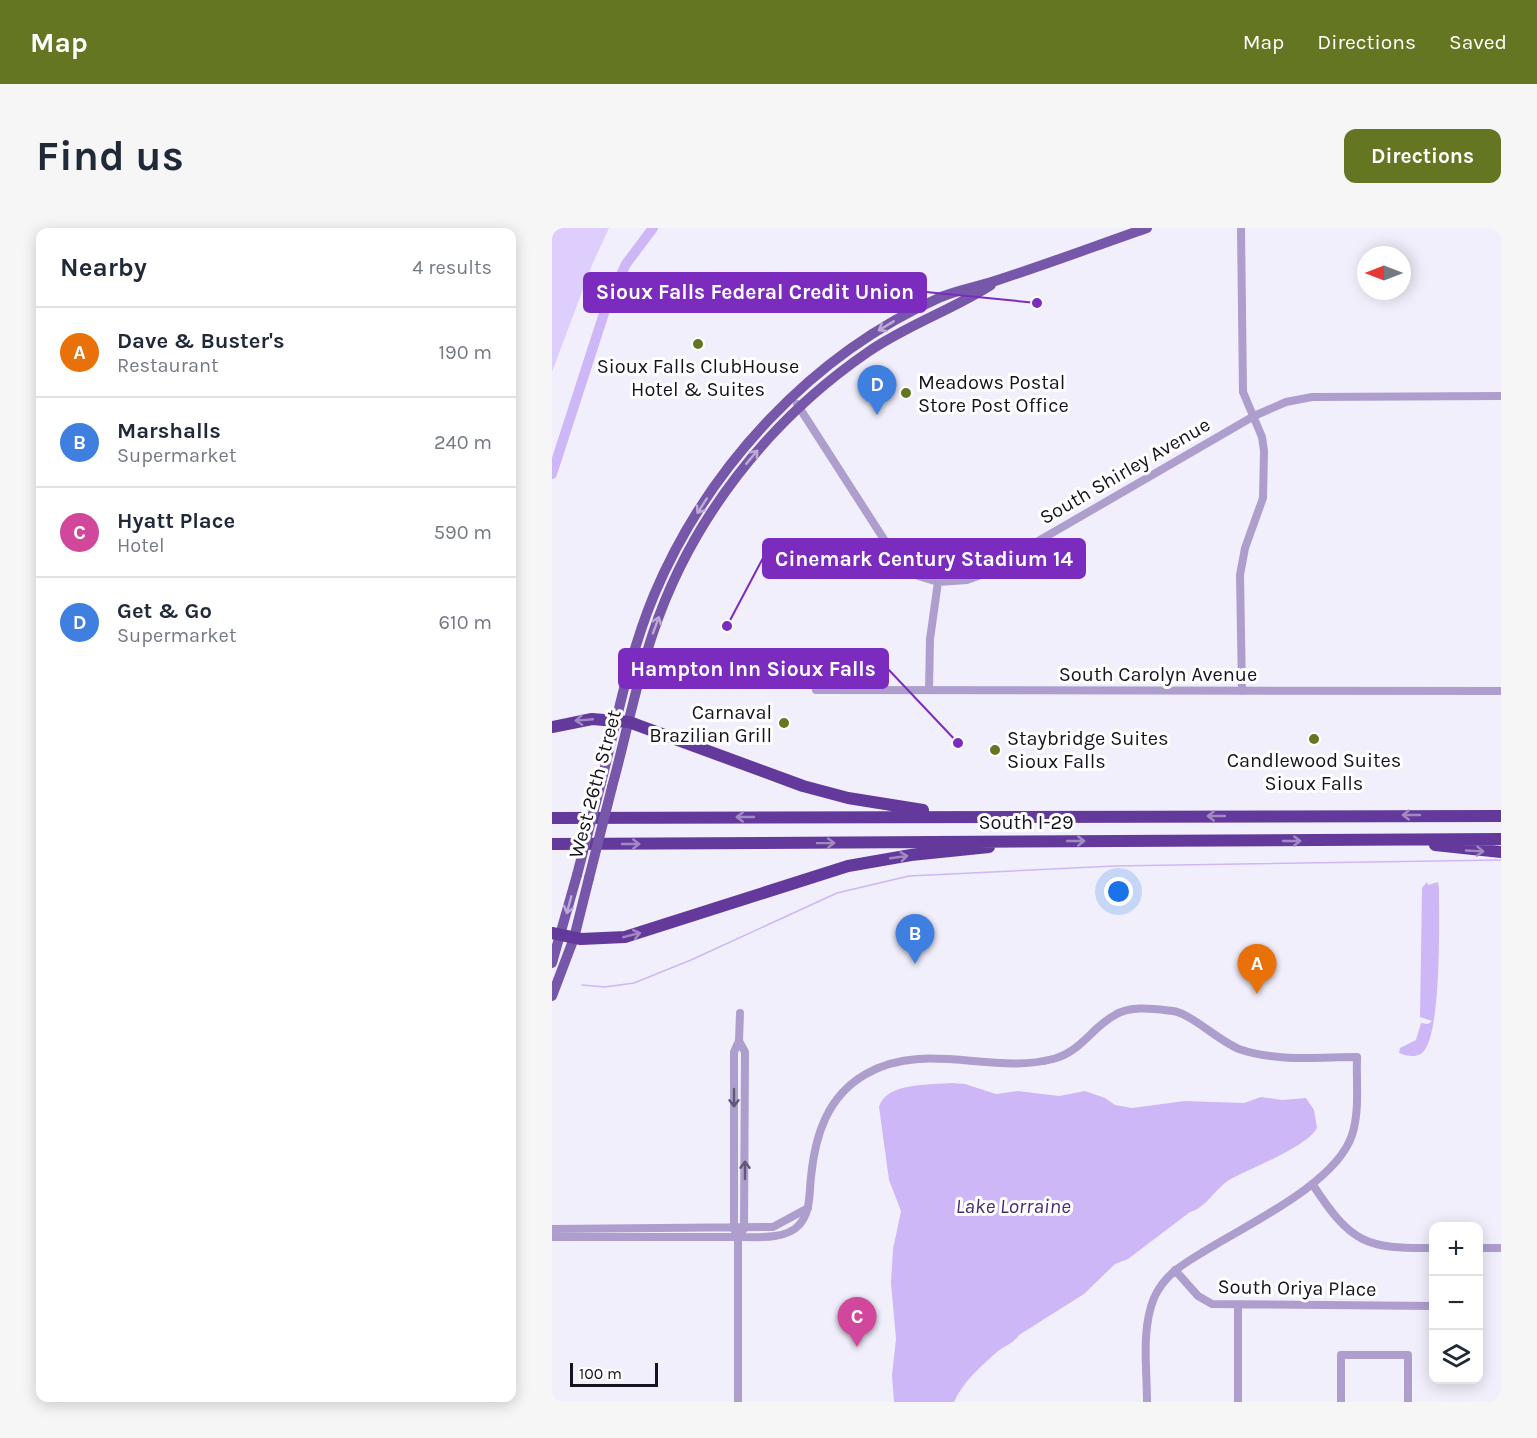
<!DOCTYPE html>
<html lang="en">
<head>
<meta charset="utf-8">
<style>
  body { margin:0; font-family:Karla,sans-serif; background:#f6f6f7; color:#1f2937 }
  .controls { position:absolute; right:18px; bottom:18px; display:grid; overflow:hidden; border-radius:12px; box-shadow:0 3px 15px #0003 }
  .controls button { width:54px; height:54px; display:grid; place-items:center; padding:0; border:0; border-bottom:2px solid #e0e1e3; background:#fff; color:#1f2937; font:30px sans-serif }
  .compass { position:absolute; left:805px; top:18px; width:54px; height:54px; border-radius:50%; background:#fff; box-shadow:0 3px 15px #0003; rotate:270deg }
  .scale { position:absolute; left:18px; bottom:15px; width:88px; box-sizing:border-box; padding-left:6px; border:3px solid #17131e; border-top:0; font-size:16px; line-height:21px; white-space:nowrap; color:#17131e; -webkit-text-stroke:4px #fff; paint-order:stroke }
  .you { position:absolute; left:567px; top:664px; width:21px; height:21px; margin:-15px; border:4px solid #fff; border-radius:50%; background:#1a73e8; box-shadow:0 0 0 9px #1a73e833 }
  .badge { display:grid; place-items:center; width:39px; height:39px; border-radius:50%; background:#657623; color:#fff; font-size:20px; font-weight:700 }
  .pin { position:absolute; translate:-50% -50px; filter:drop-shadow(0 2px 3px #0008) }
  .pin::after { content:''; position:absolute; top:32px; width:21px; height:18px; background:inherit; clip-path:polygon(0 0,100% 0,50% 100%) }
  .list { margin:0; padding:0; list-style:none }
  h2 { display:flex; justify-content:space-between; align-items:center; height:78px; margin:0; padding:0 24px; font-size:26px }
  h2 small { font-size:20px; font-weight:400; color:#747a83 }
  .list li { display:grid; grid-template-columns:39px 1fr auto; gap:18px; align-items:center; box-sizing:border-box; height:90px; padding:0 24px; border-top:2px solid #e0e1e3 }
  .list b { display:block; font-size:22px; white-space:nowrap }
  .list p { margin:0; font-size:20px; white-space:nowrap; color:#747a83 }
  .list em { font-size:20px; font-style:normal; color:#747a83 }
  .icon { flex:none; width:33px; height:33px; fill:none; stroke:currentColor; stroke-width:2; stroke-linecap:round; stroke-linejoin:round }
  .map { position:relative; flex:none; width:949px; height:1174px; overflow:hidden; border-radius:12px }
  header { display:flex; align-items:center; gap:36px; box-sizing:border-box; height:84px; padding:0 30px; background:#657623; color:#fff }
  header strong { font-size:28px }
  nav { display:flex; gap:33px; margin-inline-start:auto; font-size:21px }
  .intro { display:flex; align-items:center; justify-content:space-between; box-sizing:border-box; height:144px; padding:0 36px }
  h1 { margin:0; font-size:42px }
  .button { padding:15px 27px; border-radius:12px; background:#657623; color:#fff; font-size:21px; font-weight:700 }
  main { display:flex; gap:36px; padding:0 36px }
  aside { flex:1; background:#fff; border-radius:12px; box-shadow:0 3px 15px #0003 }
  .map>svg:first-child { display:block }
</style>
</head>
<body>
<header>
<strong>Map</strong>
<nav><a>Map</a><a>Directions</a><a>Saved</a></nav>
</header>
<div class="intro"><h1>Find us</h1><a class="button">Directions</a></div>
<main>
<aside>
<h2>Nearby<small>4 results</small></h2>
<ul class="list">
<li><span class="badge" style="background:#e8710a">A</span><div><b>Dave &amp; Buster's</b><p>Restaurant</p></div><em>190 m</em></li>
<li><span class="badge" style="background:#3f7fe0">B</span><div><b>Marshalls</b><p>Supermarket</p></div><em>240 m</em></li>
<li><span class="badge" style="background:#d1479c">C</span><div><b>Hyatt Place</b><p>Hotel</p></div><em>590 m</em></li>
<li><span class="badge" style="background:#3f7fe0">D</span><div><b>Get &amp; Go</b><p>Supermarket</p></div><em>610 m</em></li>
</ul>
</aside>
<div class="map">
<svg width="949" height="1174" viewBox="0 0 949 1174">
  <rect width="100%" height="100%" fill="#f2effc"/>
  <path fill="#ddcefe" d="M0,0H57L40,37L0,144Z"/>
  <path fill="#cdb7f7" d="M875,654L876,657L886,654L887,660C887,689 890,809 870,825C863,830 855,828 847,825L848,820L864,812L869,795L876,796L880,793L868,789L870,660Z
    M400,855L413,856L444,866L466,863L507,868L533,863L553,870L563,877L580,880L633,873L692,875L709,869L730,872L754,870L762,882L765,900C755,919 697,941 677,952C664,960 653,981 638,984L576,1031L563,1036L532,1066L467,1107C461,1116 453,1117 445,1124C429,1138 411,1154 402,1174H342L340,1147L344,1111L339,1055L341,1021L349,983L337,952L327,879C334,854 379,857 400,855Z"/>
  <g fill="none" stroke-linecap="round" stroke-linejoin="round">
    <path stroke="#cdb7f7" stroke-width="1.5" d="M30,757L53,759L82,755L139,732L285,665L357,648L562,638L949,632"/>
    <path stroke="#cdb7f7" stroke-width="10" d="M0,246L55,76L74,36L101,0"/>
    <path stroke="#ad9ecd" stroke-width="8" d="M689,0L691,164L710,209L712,223L711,270L693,320L688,347L690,463
      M245,176L335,316L351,336L366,348L386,354L415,352L426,348L702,188L734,174L760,169L949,168
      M264,462L949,463
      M377,462L378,411L386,354
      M187,813L193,824L192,1001L189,1005
      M761,957C799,1015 813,1021 882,1020
      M0,1001L221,999L256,980
      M0,1009H186C204,1009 234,1012 247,997C259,984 257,966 259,949C263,908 275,868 314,846C372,812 440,847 501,831C529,824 540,799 563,787C579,777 603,781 621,783C638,785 667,813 687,821C723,834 767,829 805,829C804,854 808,883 800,907C784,956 694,997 651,1024C631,1036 612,1047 602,1070C589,1102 595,1140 595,1174
      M927,1020H949
      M623,1042L646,1068L660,1076L882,1078
      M186,1174V1009L182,1001V824L187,813L188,785
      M686,1174V1077
      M789,1174V1127H856V1174"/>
    <path stroke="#7757a9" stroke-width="10" d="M49,555C65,492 77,427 102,367C156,239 260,126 389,69C409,61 429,58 449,51C498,35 546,17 595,0
      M60,559C74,508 84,455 101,405C139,291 217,192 316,124C355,97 400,82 439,57
      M0,735L25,647
      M0,768L22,710L37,650"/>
    <path stroke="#633a9b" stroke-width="12" d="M0,499L40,491L77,494L251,558L296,570L371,582
      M0,590L949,588
      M0,616L949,611
      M883,617L949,624
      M0,705L29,711L73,709L296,638L359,627L437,619"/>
    <path stroke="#7757a9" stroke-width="10" d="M25,647L49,555
      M37,650L60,559"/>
  </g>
  <defs><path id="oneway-shaft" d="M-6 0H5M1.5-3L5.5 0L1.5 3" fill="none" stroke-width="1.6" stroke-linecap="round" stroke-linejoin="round" transform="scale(1.5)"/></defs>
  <g stroke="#bbabd4">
    <use href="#oneway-shaft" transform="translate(334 98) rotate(149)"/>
    <use href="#oneway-shaft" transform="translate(200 229) rotate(-50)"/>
    <use href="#oneway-shaft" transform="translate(150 278) rotate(123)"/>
    <use href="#oneway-shaft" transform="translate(104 397) rotate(-70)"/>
    <use href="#oneway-shaft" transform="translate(17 677) rotate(105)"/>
  </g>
  <g stroke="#a189c3">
    <use href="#oneway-shaft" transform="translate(32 492) rotate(175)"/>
    <use href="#oneway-shaft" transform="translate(859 587) rotate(180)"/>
    <use href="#oneway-shaft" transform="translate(664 588) rotate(180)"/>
    <use href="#oneway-shaft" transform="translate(193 589) rotate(180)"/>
    <use href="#oneway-shaft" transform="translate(524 613)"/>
    <use href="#oneway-shaft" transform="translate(740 613)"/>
    <use href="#oneway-shaft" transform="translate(274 615) rotate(-1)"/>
    <use href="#oneway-shaft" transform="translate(79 616)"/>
    <use href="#oneway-shaft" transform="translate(923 623) rotate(3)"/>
    <use href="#oneway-shaft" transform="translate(347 629) rotate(-8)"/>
    <use href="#oneway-shaft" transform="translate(80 707) rotate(-14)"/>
  </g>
  <g stroke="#625876">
    <use href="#oneway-shaft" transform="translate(182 870) rotate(90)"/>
    <use href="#oneway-shaft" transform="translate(193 942) rotate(-90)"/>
  </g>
  <g fill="#657623" stroke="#fff" stroke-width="2">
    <circle cx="146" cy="116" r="6"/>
    <circle cx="354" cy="165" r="6"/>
    <circle cx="232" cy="495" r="6"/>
    <circle cx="762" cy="511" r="6"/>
    <circle cx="443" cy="522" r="6"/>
  </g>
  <g text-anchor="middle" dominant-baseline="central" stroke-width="6" stroke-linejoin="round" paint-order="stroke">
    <g font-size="20" fill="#17131e" stroke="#fff">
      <text x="146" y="138">Sioux Falls ClubHouse<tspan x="146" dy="23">Hotel &amp; Suites</tspan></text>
      <text x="366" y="154" text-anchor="start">Meadows Postal<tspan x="366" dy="23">Store Post Office</tspan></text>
      <text x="220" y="484" text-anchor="end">Carnaval<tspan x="220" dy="23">Brazilian Grill</tspan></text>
      <text x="455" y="510" text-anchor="start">Staybridge Suites<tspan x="455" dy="23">Sioux Falls</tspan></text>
      <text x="762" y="532">Candlewood Suites<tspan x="762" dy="23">Sioux Falls</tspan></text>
    </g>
    <g font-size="20" fill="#17131e" stroke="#fff">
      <text transform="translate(573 243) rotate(-30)">South Shirley Avenue</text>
      <text x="606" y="446">South Carolyn Avenue</text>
      <text transform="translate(43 556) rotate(-75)">West 26th Street</text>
      <text x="474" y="594">South I-29</text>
      <text transform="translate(745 1060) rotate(1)">South Oriya Place</text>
    </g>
    <g font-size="21" font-style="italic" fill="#4a2b75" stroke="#fff">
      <text x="461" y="978">Lake Lorraine</text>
    </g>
  </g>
  <path fill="none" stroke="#7b2cbf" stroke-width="2" d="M485 75L374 64M175 398L211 330M406 515L336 441"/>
  <g fill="#7b2cbf" stroke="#fff" stroke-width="2">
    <circle cx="485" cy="75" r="6"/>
    <circle cx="175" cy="398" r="6"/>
    <circle cx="406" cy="515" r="6"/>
  </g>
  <g fill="#7b2cbf" stroke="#7b2cbf" stroke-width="2">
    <rect x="32" y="45" width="342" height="39" rx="6"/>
    <rect x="211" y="311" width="322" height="39" rx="6"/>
    <rect x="67" y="421" width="269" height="39" rx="6"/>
  </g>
  <g font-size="21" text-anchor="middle" font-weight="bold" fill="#fff">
    <text x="203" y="71">Sioux Falls Federal Credit Union</text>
    <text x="372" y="338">Cinemark Century Stadium 14</text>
    <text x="201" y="448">Hampton Inn Sioux Falls</text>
  </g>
</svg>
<div class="controls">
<button>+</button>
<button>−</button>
<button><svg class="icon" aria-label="layers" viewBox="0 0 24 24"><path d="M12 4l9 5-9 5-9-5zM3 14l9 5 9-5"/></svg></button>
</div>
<svg class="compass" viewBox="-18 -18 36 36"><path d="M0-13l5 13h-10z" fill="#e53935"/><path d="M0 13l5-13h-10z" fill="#747a83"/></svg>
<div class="scale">100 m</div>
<div class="you"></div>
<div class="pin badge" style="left:705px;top:766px;background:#e8710a">A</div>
<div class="pin badge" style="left:363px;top:736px;background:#3f7fe0">B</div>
<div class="pin badge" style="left:305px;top:1119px;background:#d1479c">C</div>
<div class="pin badge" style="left:325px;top:187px;background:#3f7fe0">D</div>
</div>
</main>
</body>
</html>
